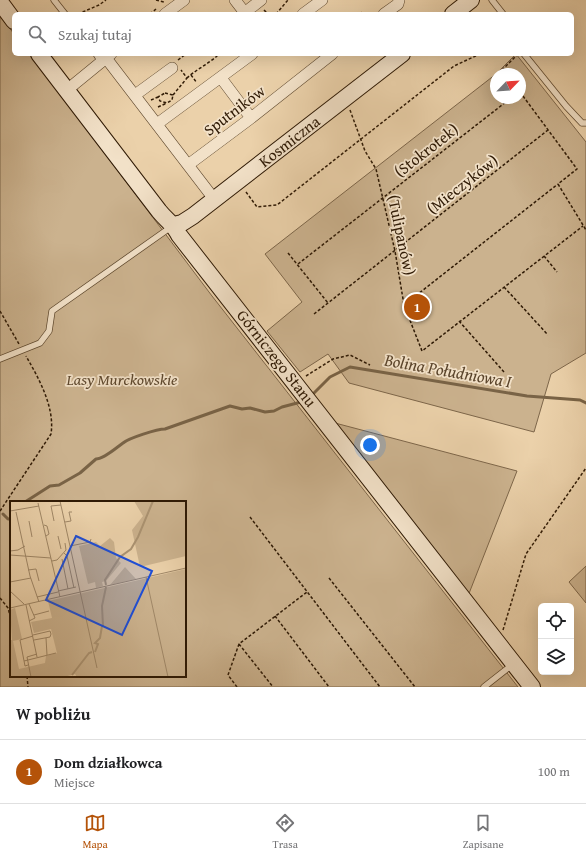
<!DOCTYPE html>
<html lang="pl">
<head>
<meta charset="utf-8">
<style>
  body { margin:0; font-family:"Gentium Book Plus",serif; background:#f6f6f6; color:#202124 }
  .controls { position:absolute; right:12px; bottom:12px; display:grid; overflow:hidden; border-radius:6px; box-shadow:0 4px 16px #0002 }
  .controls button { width:36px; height:36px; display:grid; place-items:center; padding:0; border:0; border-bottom:1px solid #e0e0e0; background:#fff; color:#202124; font:20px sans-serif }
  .compass { position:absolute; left:490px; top:68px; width:36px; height:36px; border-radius:50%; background:#fff; box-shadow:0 4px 16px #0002; rotate:65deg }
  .you { position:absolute; left:370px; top:445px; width:14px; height:14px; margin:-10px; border:3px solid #fff; border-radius:50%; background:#1a73e8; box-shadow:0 0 0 6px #1a73e833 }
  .badge { display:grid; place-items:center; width:26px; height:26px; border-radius:50%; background:#b45309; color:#fff; font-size:13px; font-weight:700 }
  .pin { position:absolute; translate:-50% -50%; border:2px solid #fff; box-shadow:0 1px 4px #0006 }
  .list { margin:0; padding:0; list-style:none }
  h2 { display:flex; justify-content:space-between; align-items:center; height:52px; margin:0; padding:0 16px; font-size:17px }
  h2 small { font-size:13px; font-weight:400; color:#757577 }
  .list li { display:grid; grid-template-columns:26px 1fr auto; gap:12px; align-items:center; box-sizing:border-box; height:64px; padding:0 16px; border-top:1px solid #e0e0e0 }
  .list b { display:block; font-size:15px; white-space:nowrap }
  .list p { margin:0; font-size:13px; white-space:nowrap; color:#757577 }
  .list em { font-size:13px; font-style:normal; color:#757577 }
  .icon { flex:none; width:22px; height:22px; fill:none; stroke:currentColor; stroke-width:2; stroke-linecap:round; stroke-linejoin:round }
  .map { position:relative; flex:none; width:586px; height:687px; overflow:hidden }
  .search { position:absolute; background:#fff; box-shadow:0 4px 16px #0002; left:12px; right:12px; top:12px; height:44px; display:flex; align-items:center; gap:10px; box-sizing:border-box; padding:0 14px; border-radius:6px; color:#757577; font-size:15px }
  .sheet { height:116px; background:#fff }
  nav { display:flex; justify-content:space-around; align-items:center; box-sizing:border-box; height:56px; border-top:1px solid #e0e0e0; background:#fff; font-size:11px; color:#757577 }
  nav a { display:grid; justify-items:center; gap:2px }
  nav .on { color:#b45309 }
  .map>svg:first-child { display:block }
</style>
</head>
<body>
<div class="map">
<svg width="586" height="687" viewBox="0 0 586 687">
  <rect width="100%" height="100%" fill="#ebd1aa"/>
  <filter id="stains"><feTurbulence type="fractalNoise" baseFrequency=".005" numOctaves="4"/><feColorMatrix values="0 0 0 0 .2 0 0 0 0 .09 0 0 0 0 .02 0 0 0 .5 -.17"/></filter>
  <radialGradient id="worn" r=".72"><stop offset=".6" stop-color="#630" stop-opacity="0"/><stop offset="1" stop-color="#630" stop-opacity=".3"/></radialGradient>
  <path fill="#cbb28e" stroke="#7d664a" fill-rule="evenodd" d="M0,15L14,34V54H30L212,296L518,687H0ZM11,502H185V676H11Z
    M516,54L586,142V353L551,374L534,432L349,383L328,354L300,372L267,331L302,302L265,254L496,74V98H520V74H496Z
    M335,423L517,471L468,596Z
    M586,566V603L569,582Z"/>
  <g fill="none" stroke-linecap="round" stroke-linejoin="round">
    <path stroke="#796346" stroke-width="3" d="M314,393L330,377L350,367L527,396L580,400L586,403
      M25,502L50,486L59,485L80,473L96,459C104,459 116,448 123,443C129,438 157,429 165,429L230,406L242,409L250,408L265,412L274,411L282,407L301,402
      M3,514L8,519H11"/>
    <g stroke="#5e482e" stroke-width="7">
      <path id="lane" d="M54,0L65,14
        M492,0L503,14
        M96,54L101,62
        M524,54L566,106L582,123H586
        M0,359L40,343L49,331L52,311L171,227
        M484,687L512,665"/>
    </g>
    <g stroke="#5e482e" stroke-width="12">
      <path id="street" d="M235,0L245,13
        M165,14L184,0
        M243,14L261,0
        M303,14L322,0
        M384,14L398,4L399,0
        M106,58L214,199
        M221,78L251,118
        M67,90L111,54
        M135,95L172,68
        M157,124L252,54
        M188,165L251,118L332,54"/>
    </g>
    <g stroke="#2f1a05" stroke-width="18">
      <path id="secondary" d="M0,2L14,21
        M453,14L471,0
        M39,54L159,211C167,221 174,224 179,235L532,687
        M174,225L182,223L193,216L402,54"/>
    </g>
    <path stroke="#2f1a05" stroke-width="1.5" stroke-dasharray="3 2" stroke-linecap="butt" d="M156,0L164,2
      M264,10L268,14
      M361,12L362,14
      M78,14L99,5L106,0
      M150,14L156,9
      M276,14L288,0
      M178,60L186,54
      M507,74L503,69L517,55
      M191,75L197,83
      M187,78C194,71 208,64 217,56L215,54
      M520,92L577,169L558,184L586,230
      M165,93L173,95L172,100L167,103L160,101L158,97Z
      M173,95L187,78L181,70
      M151,100L158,97
      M158,107L167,103
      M350,110L365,151L376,169L395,251L404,305L422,351L583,226
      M246,192L257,207L277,205L454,66L480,54
      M288,253L328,303
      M544,256L557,272
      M298,264L511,98
      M504,287L548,335
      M404,305L558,184
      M0,311L19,344
      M314,314L548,130
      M459,321L504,372
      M306,376L333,359L350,355L370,365
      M0,511L51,434C55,407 39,379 26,356
      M250,517L380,687
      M329,578L415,687
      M0,598L8,608L11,619
      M275,616L329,687
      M503,630L526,554L586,468
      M239,644L273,687
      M27,676L28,687
      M237,687L228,675L239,644L307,592"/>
    <use href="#lane" stroke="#f2e1c8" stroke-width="5.5"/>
    <use href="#street" stroke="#f2e1c8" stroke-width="11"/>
    <use href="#secondary" stroke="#f2e1c8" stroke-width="16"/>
  </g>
  <g text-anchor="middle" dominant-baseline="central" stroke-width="3.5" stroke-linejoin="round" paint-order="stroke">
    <g font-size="16" fill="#2f1a05" stroke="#f2e1c8">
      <text transform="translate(234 110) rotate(-37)">Sputników</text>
      <text transform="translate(289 141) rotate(-38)">Kosmiczna</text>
      <text transform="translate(426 150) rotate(-38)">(Stokrotek)</text>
      <text transform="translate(462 184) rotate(-38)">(Mieczyków)</text>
      <text transform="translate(402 235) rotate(78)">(Tulipanów)</text>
      <text transform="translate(277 358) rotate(52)">Górniczego Stanu</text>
    </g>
    <g font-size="16" font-style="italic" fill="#5e482e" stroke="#f2e1c8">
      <text x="122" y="379">Lasy Murckowskie</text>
    </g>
    <g font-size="17" font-style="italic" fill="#5a442b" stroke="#f2e1c8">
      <text transform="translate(448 370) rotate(10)">Bolina Południowa I</text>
    </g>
  </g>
  <g transform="translate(10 501)">
    <rect width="176" height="176" fill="#ebd1aa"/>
    <path d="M124,0H176V55L130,66L122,29L133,15ZM100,37L104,41L106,57L111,62L96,80L92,81L93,85L86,87L85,81L78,83L69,45L86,41L90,45ZM115,66L126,78L100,84ZM176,68V176H67L65,173L54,176H0V139H2L0,109L5,107L12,138L3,140L9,168L35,162L36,155L47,152L41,128L24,132L21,121L42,117L38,100Z" fill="#cbb28e"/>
    <path fill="none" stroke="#ab9372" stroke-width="2" d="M96,84L95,79L110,56L121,48L128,36L143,0M93,125L92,105L96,86M85,151L88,143L85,142L90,137L92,125M62,174L79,152L82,151"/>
    <path fill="none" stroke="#a08868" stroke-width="1" d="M50,0L87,167M28,2L50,96M0,10L29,5M6,11L20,75L29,101M19,20L22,36M44,20L41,5L51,4M55,21L61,20L59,11H62M34,24L37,25L39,33L36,35M48,35L51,48M60,45L80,41L81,38M0,50L8,49L15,45M54,52L57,55L64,87M0,54L41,57M52,58L58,88M42,60L47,59L56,49L55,42M18,69L26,68L29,80M136,76L158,176M0,81L21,77M0,90L14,103M48,90L66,86M27,96L48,91M16,104L27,156M0,107L176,67M24,114L39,110M19,120L25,117L19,103M23,134L40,130L41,133L40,136L24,139M36,137L37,154M14,160L46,152M18,164L15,165L10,139L23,135M21,176L17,156L27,153"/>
    <path fill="#1d4ed8" fill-opacity="0.15" stroke="#1d4ed8" stroke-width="2" d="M66,35L142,70L112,134L36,99Z"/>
    <rect width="176" height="176" fill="none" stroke="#2f1a05" stroke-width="2"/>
  </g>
  <rect width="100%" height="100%" filter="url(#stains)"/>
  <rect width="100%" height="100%" fill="url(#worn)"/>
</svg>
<div class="controls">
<button><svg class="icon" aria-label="locate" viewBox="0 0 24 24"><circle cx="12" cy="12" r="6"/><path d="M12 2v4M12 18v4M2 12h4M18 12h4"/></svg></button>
<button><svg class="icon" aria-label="layers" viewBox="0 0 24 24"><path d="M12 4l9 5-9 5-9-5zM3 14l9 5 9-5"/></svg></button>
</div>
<svg class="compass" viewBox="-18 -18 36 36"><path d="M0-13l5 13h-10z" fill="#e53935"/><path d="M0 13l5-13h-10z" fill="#757577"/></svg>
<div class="you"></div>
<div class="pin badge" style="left:417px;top:307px">1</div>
<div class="search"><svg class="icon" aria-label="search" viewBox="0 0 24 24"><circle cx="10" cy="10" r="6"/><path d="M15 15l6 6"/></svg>Szukaj tutaj</div>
</div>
<section class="sheet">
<h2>W pobliżu<small></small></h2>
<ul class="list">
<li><span class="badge">1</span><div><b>Dom działkowca</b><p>Miejsce</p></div><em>100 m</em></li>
</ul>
</section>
<nav>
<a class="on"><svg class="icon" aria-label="map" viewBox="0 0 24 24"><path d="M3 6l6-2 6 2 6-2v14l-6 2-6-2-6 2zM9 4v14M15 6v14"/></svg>Mapa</a>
<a><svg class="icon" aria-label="directions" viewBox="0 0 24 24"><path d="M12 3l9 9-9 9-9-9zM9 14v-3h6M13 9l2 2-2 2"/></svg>Trasa</a>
<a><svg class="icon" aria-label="saved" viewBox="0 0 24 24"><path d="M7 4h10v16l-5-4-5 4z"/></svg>Zapisane</a>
</nav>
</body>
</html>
